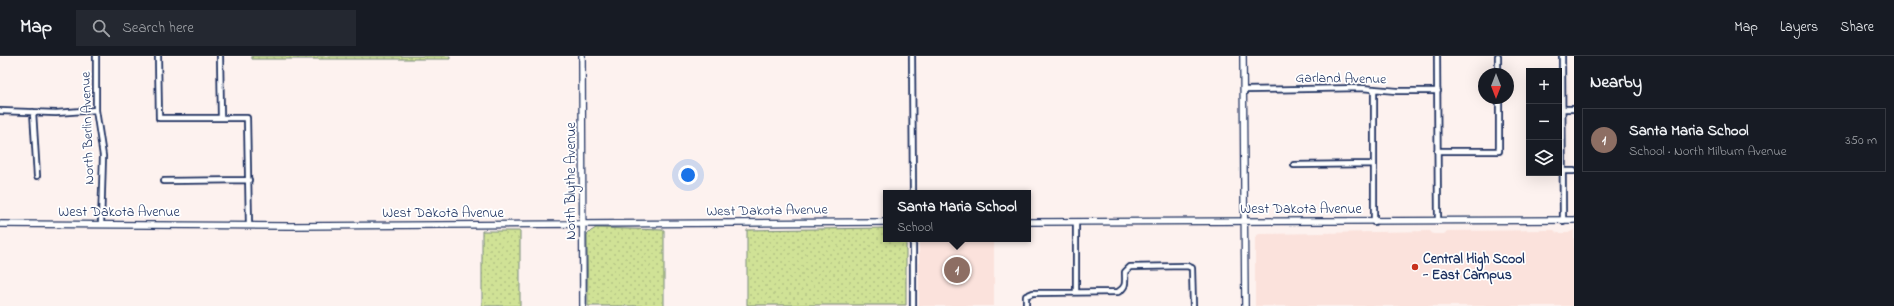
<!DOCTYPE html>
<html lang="en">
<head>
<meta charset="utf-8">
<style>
  body { margin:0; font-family:"Indie Flower",sans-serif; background:#242831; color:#f1f3f6 }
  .controls { position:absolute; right:12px; top:12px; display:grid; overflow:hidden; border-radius:0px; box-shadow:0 4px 16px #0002 }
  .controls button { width:36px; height:36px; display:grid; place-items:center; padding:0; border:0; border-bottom:1px solid #363941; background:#171b24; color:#f1f3f6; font:20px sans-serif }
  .compass { position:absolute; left:1478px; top:12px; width:36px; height:36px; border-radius:50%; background:#171b24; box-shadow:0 4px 16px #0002; rotate:180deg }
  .you { position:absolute; left:688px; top:119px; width:14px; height:14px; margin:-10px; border:3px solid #fff; border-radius:50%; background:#1a73e8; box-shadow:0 0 0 6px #1a73e833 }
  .badge { display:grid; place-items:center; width:26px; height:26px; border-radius:50%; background:#c8321e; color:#fff; font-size:13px; font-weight:700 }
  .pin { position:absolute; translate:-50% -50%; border:2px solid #fff; box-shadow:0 1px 4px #0006 }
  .popup { position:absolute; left:883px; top:134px; width:148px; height:52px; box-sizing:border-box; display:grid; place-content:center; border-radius:0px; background:#171b24; filter:drop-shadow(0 1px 3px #0005); font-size:13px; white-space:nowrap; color:#9ea1a6 }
  .popup b { font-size:15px; color:#f1f3f6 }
  .popup::after { content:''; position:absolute; left:50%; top:100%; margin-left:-8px; border:8px solid transparent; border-top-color:#171b24 }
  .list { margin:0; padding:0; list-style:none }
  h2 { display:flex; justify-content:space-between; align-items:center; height:52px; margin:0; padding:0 16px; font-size:17px }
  h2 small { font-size:13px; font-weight:400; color:#9ea1a6 }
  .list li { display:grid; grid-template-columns:26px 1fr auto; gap:12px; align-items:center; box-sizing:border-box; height:64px; margin:0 8px 8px; padding:0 8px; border:1px solid #363941; border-radius:0px }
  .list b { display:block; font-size:15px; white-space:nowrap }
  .list p { margin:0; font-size:13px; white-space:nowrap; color:#9ea1a6 }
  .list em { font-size:13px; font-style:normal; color:#9ea1a6 }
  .icon { flex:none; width:22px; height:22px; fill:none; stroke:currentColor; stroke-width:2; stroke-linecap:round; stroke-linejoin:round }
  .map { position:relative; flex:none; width:1574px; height:250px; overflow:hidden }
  header { display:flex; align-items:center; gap:24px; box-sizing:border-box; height:56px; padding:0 20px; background:#171b24; border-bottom:1px solid #363941 }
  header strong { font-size:19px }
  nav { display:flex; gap:22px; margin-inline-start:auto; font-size:14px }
  .search { width:280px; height:36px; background:#242831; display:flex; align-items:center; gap:10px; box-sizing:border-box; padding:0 14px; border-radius:0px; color:#9ea1a6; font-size:15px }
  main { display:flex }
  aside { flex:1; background:#171b24 }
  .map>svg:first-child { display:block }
</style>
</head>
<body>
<header>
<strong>Map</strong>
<div class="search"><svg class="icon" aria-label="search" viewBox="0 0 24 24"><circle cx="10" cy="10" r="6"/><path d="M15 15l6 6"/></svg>Search here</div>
<nav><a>Map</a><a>Layers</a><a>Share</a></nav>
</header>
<main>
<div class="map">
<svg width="1574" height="250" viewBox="0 0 1574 250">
  <defs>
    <pattern id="grass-dots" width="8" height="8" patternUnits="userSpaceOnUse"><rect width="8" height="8" fill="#d0e296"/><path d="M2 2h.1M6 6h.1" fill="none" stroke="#b2c284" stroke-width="1.8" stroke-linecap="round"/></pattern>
  </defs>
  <rect width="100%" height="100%" fill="#fdf2ef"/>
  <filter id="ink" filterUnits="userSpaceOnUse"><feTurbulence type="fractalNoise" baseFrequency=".025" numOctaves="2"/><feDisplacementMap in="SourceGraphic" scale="8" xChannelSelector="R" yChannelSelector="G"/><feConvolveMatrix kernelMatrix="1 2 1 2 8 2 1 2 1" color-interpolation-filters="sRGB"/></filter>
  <g filter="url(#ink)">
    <path fill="#fbe2dc" d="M1554,174L1557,177H1568L1574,174V250H1255V181L1259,178L1430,175L1433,178H1444L1447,175Z
      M919,183H994V250H919Z
      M747,249H906V250H747Z"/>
    <path fill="url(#grass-dots)" stroke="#76887a" d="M252,0H450V3H252Z
      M596,172L664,174V250H588L587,179L591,175Z
      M886,172V183H906V249H747V174Z
      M482,175H520V250H482Z"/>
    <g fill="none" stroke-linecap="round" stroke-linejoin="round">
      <g stroke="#1b2f5e" stroke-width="8">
        <path id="minor" d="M96,0V54L103,100L101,168
          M158,0L159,62H247L249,169
          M220,0L221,61
          M912,0L913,137
          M1437,0L1438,165
          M1498,0V18
          M1562,0L1563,165
          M1244,34L1361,32L1397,35H1438
          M1562,53H1574
          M0,55L56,57L96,54
          M33,56L37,120
          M1437,95H1499V42
          M1294,109L1373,108
          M1563,115H1574
          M164,125L249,124
          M1076,166V236
          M1374,166V33
          M913,250V183
          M1026,250V240L1033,237L1118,236C1127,231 1125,226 1125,216L1130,211L1187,210L1192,212L1193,250"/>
      </g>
      <g stroke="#1b2f5e" stroke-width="8">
        <path id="tertiary" d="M582,0L583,250
          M1243,0L1245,250
          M1028,166L1574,164
          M0,168L290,170L886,166"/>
      </g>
      <use href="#minor" stroke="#fff" stroke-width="4.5"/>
      <use href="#tertiary" stroke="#fff" stroke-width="5.5"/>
    </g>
  </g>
  <circle fill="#c8321e" stroke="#fff" stroke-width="1.5" cx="1415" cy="211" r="4"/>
  <g text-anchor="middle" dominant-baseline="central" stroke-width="3.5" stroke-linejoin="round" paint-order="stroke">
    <g font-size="14" fill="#1b2f5e" stroke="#fff">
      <text transform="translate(1341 23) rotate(1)">Garland Avenue</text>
      <text transform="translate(88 72) rotate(-92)">North Berlin Avenue</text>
      <text transform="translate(571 125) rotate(-90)">North Blythe Avenue</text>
      <text x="1301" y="153">West Dakota Avenue</text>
      <text transform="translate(767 155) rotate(-1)">West Dakota Avenue</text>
      <text x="119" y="156">West Dakota Avenue</text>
      <text x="443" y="157">West Dakota Avenue</text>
    </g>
    <g font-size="14" font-weight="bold" fill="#1b2f5e" stroke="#fff" text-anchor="start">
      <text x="1423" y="203">Central High Scool<tspan x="1423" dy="16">- East Campus</tspan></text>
    </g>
  </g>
</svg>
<div class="controls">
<button>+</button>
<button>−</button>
<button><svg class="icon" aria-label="layers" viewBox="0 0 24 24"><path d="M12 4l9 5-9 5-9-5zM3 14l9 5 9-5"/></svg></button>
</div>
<svg class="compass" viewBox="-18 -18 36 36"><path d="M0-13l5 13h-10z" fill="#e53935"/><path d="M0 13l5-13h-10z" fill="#9ea1a6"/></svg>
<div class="you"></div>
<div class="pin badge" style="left:957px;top:214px;background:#8d6e63">1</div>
<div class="popup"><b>Santa Maria School</b>School</div>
</div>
<aside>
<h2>Nearby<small></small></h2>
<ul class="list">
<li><span class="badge" style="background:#8d6e63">1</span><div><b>Santa Maria School</b><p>School · North Milburn Avenue</p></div><em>350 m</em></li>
</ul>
</aside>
</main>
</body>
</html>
